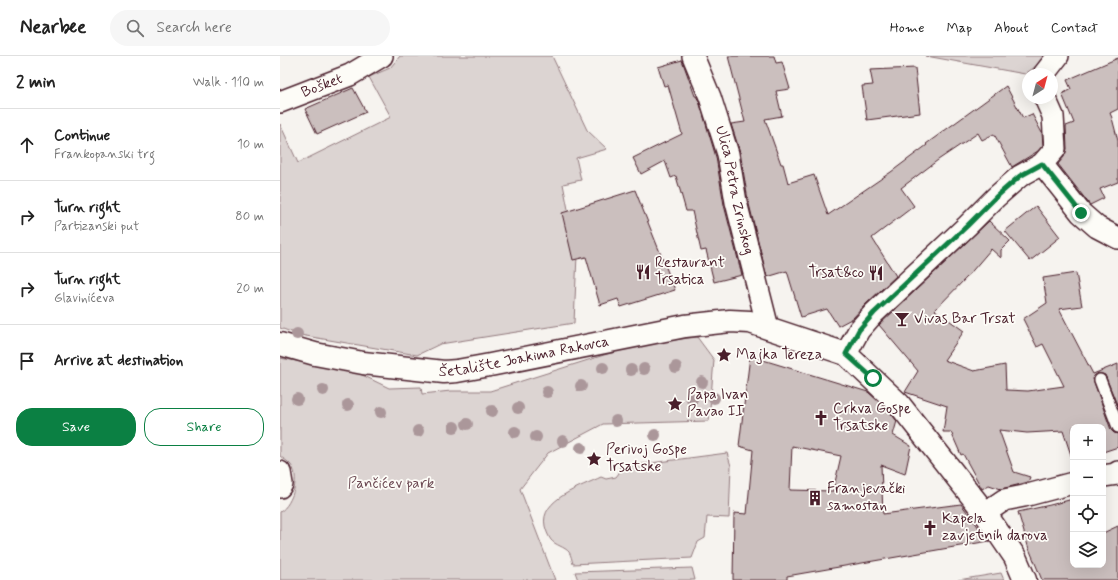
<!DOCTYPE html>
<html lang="en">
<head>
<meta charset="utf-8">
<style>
  body { margin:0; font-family:Mynerve,sans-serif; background:#f6f6f6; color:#222 }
  .controls { position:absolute; right:12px; bottom:12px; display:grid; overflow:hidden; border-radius:8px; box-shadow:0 4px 16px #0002 }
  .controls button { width:36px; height:36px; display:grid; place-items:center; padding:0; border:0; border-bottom:1px solid #e0e0e0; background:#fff; color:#222; font:20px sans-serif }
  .compass { position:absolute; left:742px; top:12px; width:36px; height:36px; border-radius:50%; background:#fff; box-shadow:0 4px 16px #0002; rotate:36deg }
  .stop { position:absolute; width:12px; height:12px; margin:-9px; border:3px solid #0b8043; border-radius:50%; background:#fff }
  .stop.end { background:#0b8043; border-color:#fff; box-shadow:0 1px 4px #0008 }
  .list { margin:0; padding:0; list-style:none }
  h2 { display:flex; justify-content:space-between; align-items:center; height:52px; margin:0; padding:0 16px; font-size:17px }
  h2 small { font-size:13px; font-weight:400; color:#767676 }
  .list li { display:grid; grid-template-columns:26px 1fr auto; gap:12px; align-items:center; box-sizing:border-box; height:72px; padding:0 16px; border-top:1px solid #e0e0e0 }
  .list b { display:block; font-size:15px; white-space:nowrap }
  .list p { margin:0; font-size:13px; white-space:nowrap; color:#767676 }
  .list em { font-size:13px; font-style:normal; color:#767676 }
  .actions { display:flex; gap:8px; padding:12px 16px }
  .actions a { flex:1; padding:9px 0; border:1px solid #0b8043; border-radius:16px; text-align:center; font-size:14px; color:#0b8043 }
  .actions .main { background:#0b8043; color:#fff }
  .icon { flex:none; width:22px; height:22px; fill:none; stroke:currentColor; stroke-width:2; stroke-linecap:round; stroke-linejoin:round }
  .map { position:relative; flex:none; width:838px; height:524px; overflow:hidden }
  header { display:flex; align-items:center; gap:24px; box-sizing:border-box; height:56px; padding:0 20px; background:#fff; border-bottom:1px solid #e0e0e0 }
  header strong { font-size:19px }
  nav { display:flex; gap:22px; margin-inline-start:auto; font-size:14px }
  .search { width:280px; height:36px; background:#f6f6f6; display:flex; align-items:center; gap:10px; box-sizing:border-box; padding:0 14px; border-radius:22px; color:#767676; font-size:15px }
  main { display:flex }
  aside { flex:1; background:#fff }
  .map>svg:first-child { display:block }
</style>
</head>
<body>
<header>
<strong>Nearbee</strong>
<div class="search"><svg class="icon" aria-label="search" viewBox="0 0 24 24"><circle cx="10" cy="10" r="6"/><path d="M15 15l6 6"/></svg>Search here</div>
<nav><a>Home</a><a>Map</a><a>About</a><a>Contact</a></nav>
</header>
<main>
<aside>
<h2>2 min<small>Walk · 110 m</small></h2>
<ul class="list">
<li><svg class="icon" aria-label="ahead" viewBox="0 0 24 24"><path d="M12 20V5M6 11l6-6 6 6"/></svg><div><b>Continue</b><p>Frankopanski trg</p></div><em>10 m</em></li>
<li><svg class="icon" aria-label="right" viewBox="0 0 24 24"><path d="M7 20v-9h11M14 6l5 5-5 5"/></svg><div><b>Turn right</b><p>Partizanski put</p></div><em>80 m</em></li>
<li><svg class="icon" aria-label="right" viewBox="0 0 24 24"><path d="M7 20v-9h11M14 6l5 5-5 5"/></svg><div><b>Turn right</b><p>Glavinićeva</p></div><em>20 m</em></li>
<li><svg class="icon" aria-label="arrive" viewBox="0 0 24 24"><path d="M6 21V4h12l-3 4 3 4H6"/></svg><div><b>Arrive at destination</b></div></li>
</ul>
<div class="actions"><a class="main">Save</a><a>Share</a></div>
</aside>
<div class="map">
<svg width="838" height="524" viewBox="0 0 838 524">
  <rect width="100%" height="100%" fill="#f6f3ef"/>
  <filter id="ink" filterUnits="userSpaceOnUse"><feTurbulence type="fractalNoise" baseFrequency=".025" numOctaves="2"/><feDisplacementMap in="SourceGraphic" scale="8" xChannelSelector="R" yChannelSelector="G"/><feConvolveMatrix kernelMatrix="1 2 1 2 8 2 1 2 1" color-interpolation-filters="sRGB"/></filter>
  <g filter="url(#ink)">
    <path fill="#dcd4d2" stroke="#937a7e" d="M120,0H272L307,74L327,93L296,102L301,124L283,128L297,199L294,267L160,288L137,299L20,279L0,272V68L18,107L111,61L89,21L110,12Z
      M646,0H770L745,18Z
      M417,281L434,304L429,365L323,368L268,397L240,433L275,524H0V456C13,448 21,419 10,408C8,405 3,403 0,400V302L76,316L109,332L141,331L142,338L171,335H210L324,299L363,288Z
      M447,397L451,410L449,462L427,461L425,482L418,486L412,502L293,508C292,504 291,499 289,496C285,491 275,489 271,484C268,480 266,474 265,470C259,443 303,430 321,421L326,423L336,421L339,417L340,411Z
      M412,512L415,524H298L295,516Z
      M721,517L724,524H678Z"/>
    <path fill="#cbbfbe" stroke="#4a1f2b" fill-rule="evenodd" d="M448,0H494L496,7L502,6L510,33L496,35L502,60L485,63L501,108H503L508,127L534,119L548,159L611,116L647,89L646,88L726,30L743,62L752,58L762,77L763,89L758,95L732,111L714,78L702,84L698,77L658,104L621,132L634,150L592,182L616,220L586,248L573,262L558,270L547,253L521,261L507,215L487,221L468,144L460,96L451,68L465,66Z
      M838,2V53L830,57L832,62L838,85V126L820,133L824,142L810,149L778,108L784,101L787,93L786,70L794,67L782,38L791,33L787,24Z
      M402,4L415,40H416L419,45L436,101L444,149L462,219L434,226L426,194L421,195L412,155H406L396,120L391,122L385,105L361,118L353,102L402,78L388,29L384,30L378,11Z
      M635,12L640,57L587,64L582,30L593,29L590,14Z
      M73,32L86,56L37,78L25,53Z
      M355,134L395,234L341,251L338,243L320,249L306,201L293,204L282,157Z
      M756,150L780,181L750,205L725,175Z
      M709,165L730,185L721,194V202L711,193L687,221L655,254L684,275L664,304L694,315L725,309L726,334L748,335L784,330L763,288L757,291L743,263L767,247L763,222L796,217L802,250L779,253L813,318L838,308V351L825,319L818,317L814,320L813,323L831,374L834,377L838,378V391L823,396V371H793V405L783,375L747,377L719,374L734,416L750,421L748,426L741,428L721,433L709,429L702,433L683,398L681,399L671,376H663L667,350L625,336L638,315L599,269Z
      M470,300L588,336L610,356L617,365L613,379L631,390L625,418L601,409L603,458L681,448L709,485L507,520V524H453L454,457L467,458L473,394L459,390ZM512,390L561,400L553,435L510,434Z
      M793,443V509H823V477L838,470V524H762L748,490L738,456L770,449Z"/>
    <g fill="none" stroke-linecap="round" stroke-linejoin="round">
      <g stroke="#4a1f2b" stroke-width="14">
        <path id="service" d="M820,324L838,371"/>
      </g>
      <g stroke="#4a1f2b" stroke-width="24">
        <g id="minor">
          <path id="s1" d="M413,0L430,41L448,98L456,146L488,272"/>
          <path d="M764,18L778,0"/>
          <path id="s2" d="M0,46L70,19L102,0"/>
          <path d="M762,108L801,157L817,171L838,182"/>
          <path d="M566,298L579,274L594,257L687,170L716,141L740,120L762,108L775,93L773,60L765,42"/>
          <path d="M0,416L2,428L0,431"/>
          <path d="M823,420L837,418L838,416"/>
          <path d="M705,457L724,444L744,440L793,427"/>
        </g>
      </g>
      <g stroke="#4a1f2b" stroke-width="25">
        <g id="tertiary">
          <path id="s3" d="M0,288L35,298L83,307L164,316L177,315L210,309L405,270L450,265L470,266L566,298L619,348L705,457L735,501L745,524"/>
        </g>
      </g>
      <use href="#service" stroke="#fdfcf7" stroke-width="11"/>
      <use href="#minor" stroke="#fdfcf7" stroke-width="21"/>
      <use href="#tertiary" stroke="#fdfcf7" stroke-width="22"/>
    </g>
    <g fill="#ab979a">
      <circle cx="17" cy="278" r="6"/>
      <circle cx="396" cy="311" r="6"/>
      <circle cx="323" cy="312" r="6"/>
      <circle cx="364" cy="313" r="6"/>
      <circle cx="351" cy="314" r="6"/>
      <circle cx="422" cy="326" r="6"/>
      <circle cx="301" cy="330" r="6"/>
      <circle cx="43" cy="334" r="6"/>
      <circle cx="267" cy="336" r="6"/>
      <circle cx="434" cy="342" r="6"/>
      <circle cx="17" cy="343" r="6"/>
      <circle cx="412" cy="343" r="6"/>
      <circle cx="68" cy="349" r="6"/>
      <circle cx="238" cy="352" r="6"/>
      <circle cx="212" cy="355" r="6"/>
      <circle cx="101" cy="356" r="6"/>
      <circle cx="336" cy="365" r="6"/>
      <circle cx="187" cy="368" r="6"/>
      <circle cx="174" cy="371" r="6"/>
      <circle cx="138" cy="375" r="6"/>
      <circle cx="235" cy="376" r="6"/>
      <circle cx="375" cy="379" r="6"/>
      <circle cx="256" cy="381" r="6"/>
      <circle cx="283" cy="385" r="6"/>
      <circle cx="301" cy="392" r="6"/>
    </g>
  </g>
  <g fill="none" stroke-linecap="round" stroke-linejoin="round" filter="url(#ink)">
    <path stroke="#0b8043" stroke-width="5" d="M593,322L566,298L579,274L594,257L687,170L716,141L740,120L762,108L801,157"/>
  </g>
  <defs>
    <g id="restaurant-bare" transform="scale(1.2)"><path d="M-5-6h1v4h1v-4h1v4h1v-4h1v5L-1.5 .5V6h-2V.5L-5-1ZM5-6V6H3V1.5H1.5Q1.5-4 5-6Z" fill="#4a1f2b" stroke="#fdfcf7" stroke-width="2.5" paint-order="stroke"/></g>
    <g id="bar-bare" transform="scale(1.2)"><path d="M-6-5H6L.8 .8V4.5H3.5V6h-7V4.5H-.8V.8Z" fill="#4a1f2b" stroke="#fdfcf7" stroke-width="2.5" paint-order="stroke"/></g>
    <g id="sight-bare" transform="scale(1.2)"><path d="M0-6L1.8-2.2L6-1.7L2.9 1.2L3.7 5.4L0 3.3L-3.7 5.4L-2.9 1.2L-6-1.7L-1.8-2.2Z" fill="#4a1f2b" stroke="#fdfcf7" stroke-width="2.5" paint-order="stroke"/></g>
    <g id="church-bare" transform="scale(1.2)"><path d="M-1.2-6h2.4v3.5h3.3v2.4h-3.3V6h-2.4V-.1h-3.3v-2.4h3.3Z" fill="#4a1f2b" stroke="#fdfcf7" stroke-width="2.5" paint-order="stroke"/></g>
    <g id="building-bare" transform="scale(1.2)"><path d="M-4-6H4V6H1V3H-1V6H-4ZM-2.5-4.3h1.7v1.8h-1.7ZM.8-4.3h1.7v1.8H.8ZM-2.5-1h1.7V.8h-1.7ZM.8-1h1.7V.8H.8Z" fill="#4a1f2b" stroke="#fdfcf7" stroke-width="2.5" paint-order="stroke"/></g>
  </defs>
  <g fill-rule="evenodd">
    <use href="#restaurant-bare" x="363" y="216"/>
    <use href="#restaurant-bare" x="596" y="217"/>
    <use href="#bar-bare" x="622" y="263"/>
    <use href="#sight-bare" x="444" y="299"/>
    <use href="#sight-bare" x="395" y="348"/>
    <use href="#church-bare" x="541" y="362"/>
    <use href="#sight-bare" x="314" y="403"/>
    <use href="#building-bare" x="535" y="442"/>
    <use href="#church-bare" x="650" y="472"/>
  </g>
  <g text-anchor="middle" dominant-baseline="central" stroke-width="3.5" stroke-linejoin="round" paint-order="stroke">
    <g font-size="15" fill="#4a1f2b" stroke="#fdfcf7">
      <text stroke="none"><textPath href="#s2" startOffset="45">Bošket</textPath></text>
      <text stroke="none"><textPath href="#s1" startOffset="141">Ulica Petra Zrinskog</textPath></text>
      <text stroke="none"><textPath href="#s3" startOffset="248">Šetalište Joakima Rakovca</textPath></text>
    </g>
    <g font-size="15" fill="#4a1f2b" stroke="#fdfcf7" text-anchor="start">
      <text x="375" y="207">Restaurant<tspan x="375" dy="17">Trsatica</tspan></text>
      <text x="584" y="217" text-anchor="end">Trsat&amp;co</text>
      <text x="634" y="263">Vivas Bar Trsat</text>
      <text x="456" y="299">Majka Tereza</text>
      <text x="407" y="339">Papa Ivan<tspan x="407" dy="17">Pavao II</tspan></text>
      <text x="553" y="353">Crkva Gospe<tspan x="553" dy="17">Trsatske</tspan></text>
      <text x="326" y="394">Perivoj Gospe<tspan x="326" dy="17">Trsatske</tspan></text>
      <text x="547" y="433">Franjevački<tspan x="547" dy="17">samostan</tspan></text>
      <text x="662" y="463">Kapela<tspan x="662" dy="17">zavjetnih darova</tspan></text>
    </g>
    <g font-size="15" fill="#6e4c55" stroke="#fdfcf7">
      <text x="111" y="428">Pančićev park</text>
    </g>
  </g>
</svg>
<div class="controls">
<button>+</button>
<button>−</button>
<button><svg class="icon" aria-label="locate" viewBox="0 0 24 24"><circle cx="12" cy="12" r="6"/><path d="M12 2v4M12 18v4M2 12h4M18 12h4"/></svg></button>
<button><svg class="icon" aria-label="layers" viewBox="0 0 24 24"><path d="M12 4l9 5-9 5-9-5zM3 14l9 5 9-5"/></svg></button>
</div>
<svg class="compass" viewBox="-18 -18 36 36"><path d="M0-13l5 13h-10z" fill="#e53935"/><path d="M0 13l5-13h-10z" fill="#767676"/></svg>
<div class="stop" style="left:593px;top:322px"></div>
<div class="stop end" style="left:801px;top:157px"></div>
</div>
</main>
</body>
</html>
